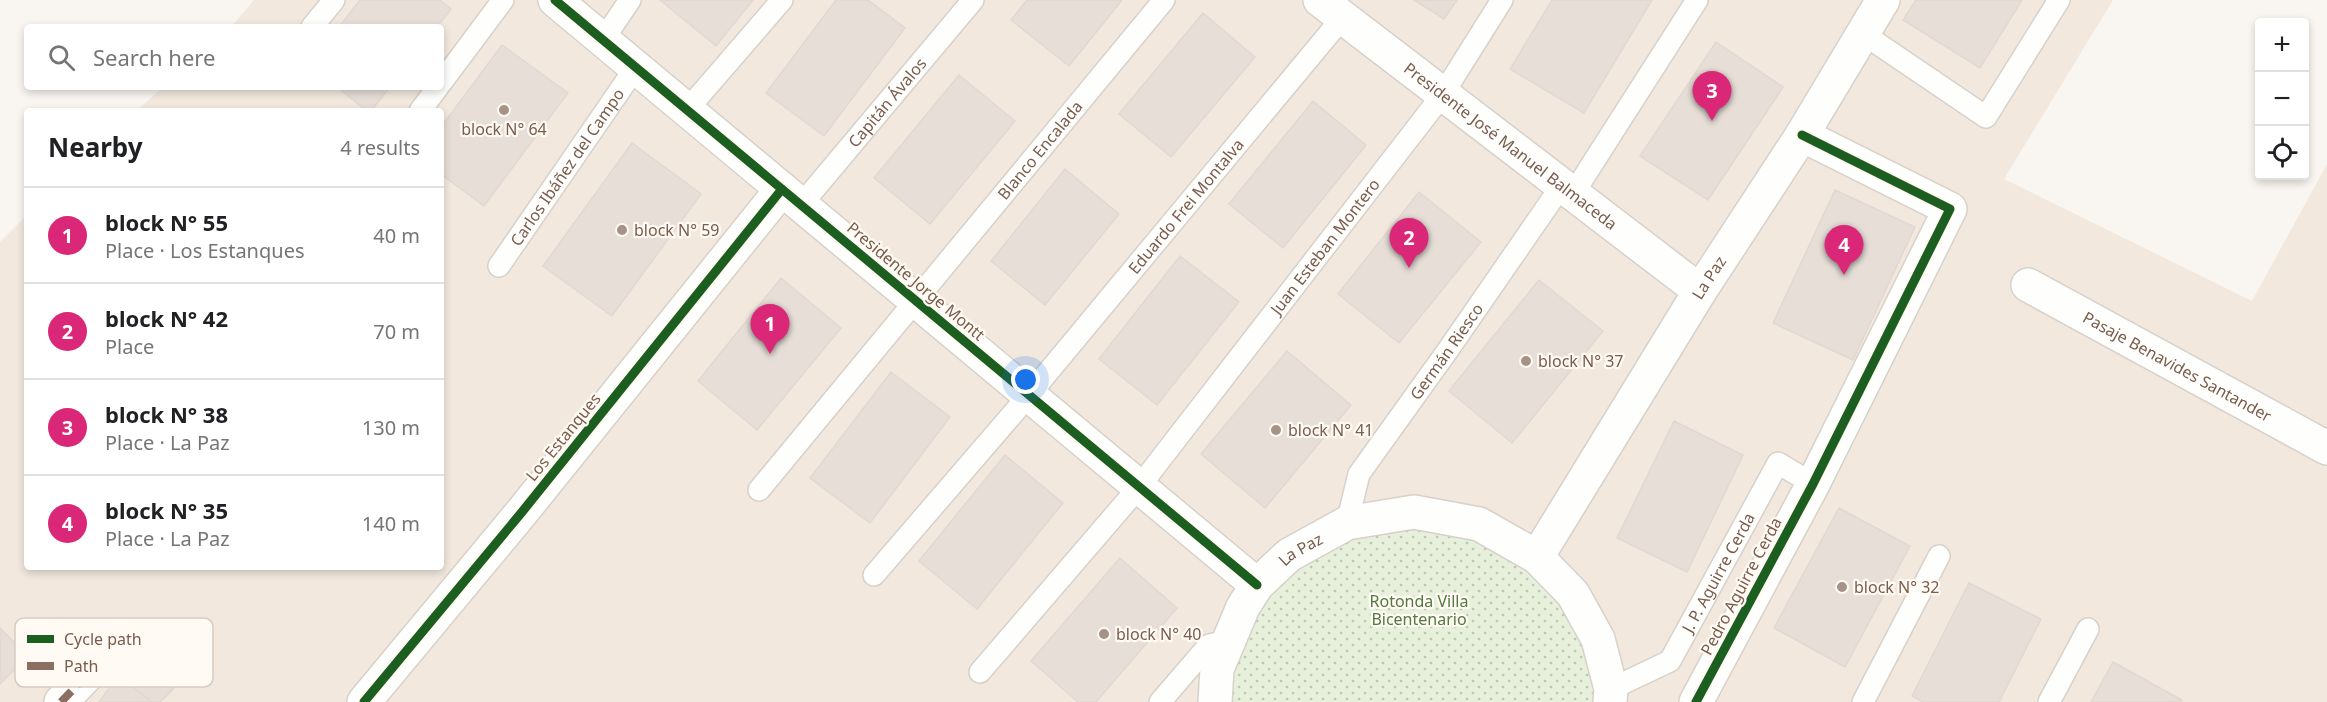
<!DOCTYPE html>
<html lang="en">
<head>
<meta charset="utf-8">
<style>
  body { margin:0; font-family:"Noto Sans",sans-serif; background:#f6f6f6; color:#202124 }
  .controls { position:absolute; right:18px; top:18px; display:grid; overflow:hidden; border-radius:6px; box-shadow:0 3px 9px #0003 }
  .controls button { width:54px; height:54px; display:grid; place-items:center; padding:0; border:0; border-bottom:2px solid #e0e0e0; background:#fff; color:#202124; font:30px sans-serif }
  .you { position:absolute; left:1026px; top:380px; width:21px; height:21px; margin:-15px; border:4px solid #fff; border-radius:50%; background:#1a73e8; box-shadow:0 0 0 9px #1a73e833 }
  .badge { display:grid; place-items:center; width:39px; height:39px; border-radius:50%; background:#db2777; color:#fff; font-size:20px; font-weight:700 }
  .pin { position:absolute; translate:-50% -50px; filter:drop-shadow(0 2px 3px #0008) }
  .pin::after { content:''; position:absolute; top:32px; width:21px; height:18px; background:inherit; clip-path:polygon(0 0,100% 0,50% 100%) }
  .list { margin:0; padding:0; list-style:none }
  h2 { display:flex; justify-content:space-between; align-items:center; height:78px; margin:0; padding:0 24px; font-size:26px }
  h2 small { font-size:20px; font-weight:400; color:#757577 }
  .list li { display:grid; grid-template-columns:39px 1fr auto; gap:18px; align-items:center; box-sizing:border-box; height:96px; padding:0 24px; border-top:2px solid #e0e0e0 }
  .list b { display:block; font-size:22px; white-space:nowrap }
  .list p { margin:0; font-size:20px; white-space:nowrap; color:#757577 }
  .list em { font-size:20px; font-style:normal; color:#757577 }
  .icon { flex:none; width:33px; height:33px; fill:none; stroke:currentColor; stroke-width:2; stroke-linecap:round; stroke-linejoin:round }
  .map { position:relative; flex:none; width:2327px; height:702px; overflow:hidden }
  .search { position:absolute; background:#fff; box-shadow:0 3px 9px #0003; left:24px; top:24px; width:420px; height:66px; display:flex; align-items:center; gap:15px; box-sizing:border-box; padding:0 21px; border-radius:6px; color:#757577; font-size:22px }
  .panel { position:absolute; background:#fff; box-shadow:0 3px 9px #0003; left:24px; top:108px; width:420px; height:462px; border-radius:6px }
  .map>svg:first-child { display:block }
</style>
</head>
<body>
<div class="map">
<svg width="2327" height="702" viewBox="0 0 2327 702">
  <defs>
    <pattern id="park-dots" width="8" height="8" patternUnits="userSpaceOnUse" patternTransform="scale(1.5)"><rect width="8" height="8" fill="#e7f0db"/><path d="M2 2h.1M6 6h.1" fill="none" stroke="#c0c6b4" stroke-width="1.8" stroke-linecap="round"/></pattern>
  </defs>
  <rect width="100%" height="100%" fill="#f9f5f0"/>
  <path fill="#f2e8de" d="M254,0H2113L2004,179L2252,301L2327,164V702H0V242L27,215V567H441V111H136L163,87H441V27H231Z"/>
  <path fill="url(#park-dots)" d="M1364,524L1494,535L1582,619L1602,702H1224L1251,607L1296,557Z"/>
  <path fill="#e6ded7" stroke="#e2d8d2" stroke-width="1.5" d="M360,0H440L451,9L437,27H339Z
    M660,0H753L716,46Z
    M836,0H868L905,28L824,136L766,93Z
    M1027,0H1122L1069,66L1011,20Z
    M1414,0H1457L1444,19Z
    M1552,0H1652L1584,113L1510,69Z
    M1916,0H2022L1980,68L1903,20Z
    M1203,13L1255,57L1171,157L1119,114Z
    M1716,42L1783,87L1708,200L1640,156Z
    M502,45L568,93L484,206L441,174V127Z
    M959,75L1015,121L930,224L874,178Z
    M337,87H390L371,111H367Z
    M1313,101L1366,145L1283,248L1229,204Z
    M632,143L701,194L612,316L543,266Z
    M1065,169L1119,214L1045,305L991,261Z
    M1835,190L1915,227L1853,360L1773,323Z
    M1419,192L1481,242L1399,343L1338,294Z
    M1180,256L1239,302L1157,405L1099,359Z
    M781,278L841,328L757,430L698,381Z
    M1539,280L1603,331L1512,443L1449,391Z
    M1287,351L1351,405L1265,508L1201,454Z
    M891,372L950,417L870,523L810,478Z
    M1674,421L1743,455L1687,572L1617,538Z
    M1005,455L1063,503L977,609L919,561Z
    M1839,508L1910,546L1845,667L1774,628Z
    M1120,558L1177,608L1096,702H1078L1031,661Z
    M1969,583L2041,619L1999,702H1923L1912,696Z
    M0,628L28,656L0,684Z
    M148,646L184,678L160,702H152L118,676Z
    M2113,662L2182,700L2181,702H2091Z
    M118,676L152,702H99Z"/>
  <g fill="none" stroke-linecap="round" stroke-linejoin="round">
    <g stroke="#d7d1cb" stroke-width="24">
      <g id="service">
        <path d="M312,27L334,0"/>
        <path d="M1862,33L1986,117L2059,0"/>
        <path d="M603,40L630,0"/>
        <path d="M441,83L503,0"/>
        <path d="M687,110L782,0"/>
        <path d="M420,111L438,87"/>
        <path d="M1573,194L1697,0"/>
        <path id="s1" d="M801,205L973,0"/>
        <path id="s2" d="M499,266L636,67"/>
        <path id="s3" d="M759,490L1164,0"/>
        <path id="s4" d="M1347,523L1359,474L1448,350L1562,185"/>
        <path id="s5" d="M874,575L1029,395L1343,17"/>
        <path id="s6" d="M980,672L1139,487L1443,94L1502,0"/>
        <path id="s7" d="M1611,689L1670,661L1778,463L1813,484"/>
        <path d="M1160,702L1209,645L1229,641"/>
        <path d="M1863,702L1939,556"/>
        <path d="M2049,702L2088,629"/>
      </g>
    </g>
    <g stroke="#d7d1cb" stroke-width="36">
      <g id="minor">
        <path d="M555,0L1257,585"/>
        <path id="s8" d="M1320,0L1700,291"/>
        <path id="s9" d="M2028,285L2327,448"/>
        <path id="s10" d="M1537,557L1700,291L1802,135L1883,0"/>
        <path d="M61,702L86,676"/>
        <path d="M364,702L522,512L782,189"/>
        <path d="M1696,702L1813,484L1950,209L1802,135"/>
      </g>
    </g>
    <g stroke="#d7d1cb" stroke-width="36">
      <g id="tertiary">
        <path id="s11" d="M1215,702L1217,669L1243,607L1257,585L1289,555L1347,523L1414,512L1479,524L1537,557L1573,594L1598,639L1611,689L1610,702"/>
      </g>
    </g>
    <use href="#service" stroke="#fefefd" stroke-width="21"/>
    <use href="#minor" stroke="#fefefd" stroke-width="33"/>
    <use href="#tertiary" stroke="#fefefd" stroke-width="33"/>
    <path stroke="#8d6e63" stroke-width="8" stroke-dasharray="15 8" stroke-linecap="butt" d="M61,702L86,676"/>
    <g stroke="#fffaf3" stroke-width="13">
      <path id="cycleway" d="M555,0L1257,585
        M364,702L522,512L782,189
        M1696,702L1813,484L1950,209L1802,135"/>
    </g>
    <use href="#cycleway" stroke="#1b5e20" stroke-width="9"/>
  </g>
  <g fill="#a69286" stroke="#fffaf3" stroke-width="2">
    <circle cx="504" cy="110" r="6"/>
    <circle cx="622" cy="230" r="6"/>
    <circle cx="1526" cy="361" r="6"/>
    <circle cx="1276" cy="430" r="6"/>
    <circle cx="1842" cy="587" r="6"/>
    <circle cx="1104" cy="634" r="6"/>
  </g>
  <g text-anchor="middle" dominant-baseline="central" stroke-width="4.5" stroke-linejoin="round" paint-order="stroke">
    <g font-size="16" fill="#7a5c4d" stroke="#fffaf3">
      <text stroke="none"><textPath href="#s1" startOffset="134">Capitán Ávalos</textPath></text>
      <text stroke="none"><textPath href="#s8" startOffset="240">Presidente José Manuel Balmaceda</textPath></text>
      <text stroke="none"><textPath href="#s3" startOffset="441">Blanco Encalada</textPath></text>
      <text stroke="none"><textPath href="#s2" startOffset="120">Carlos Ibáñez del Campo</textPath></text>
      <text stroke="none"><textPath href="#s5" startOffset="483">Eduardo Frei Montalva</textPath></text>
      <text stroke="none"><textPath href="#s6" startOffset="548">Juan Esteban Montero</textPath></text>
      <text stroke="none"><textPath href="#s10" startOffset="328">La Paz</textPath></text>
      <text transform="translate(916 281) rotate(40)">Presidente Jorge Montt</text>
      <text stroke="none"><textPath href="#s4" startOffset="201">Germán Riesco</textPath></text>
      <text stroke="none"><textPath href="#s9" startOffset="170">Pasaje Benavides Santander</textPath></text>
      <text transform="translate(563 437) rotate(-51)">Los Estanques</text>
      <text stroke="none"><textPath href="#s11" startOffset="183">La Paz</textPath></text>
      <text stroke="none"><textPath href="#s7" startOffset="166">J. P. Aguirre Cerda</textPath></text>
      <text transform="translate(1741 586) rotate(-62)">Pedro Aguirre Cerda</text>
    </g>
    <g font-size="16" fill="#7a5c4d" stroke="#fffaf3" text-anchor="start">
      <text x="504" y="129" text-anchor="middle">block N° 64</text>
      <text x="634" y="230">block N° 59</text>
      <text x="1538" y="361">block N° 37</text>
      <text x="1288" y="430">block N° 41</text>
      <text x="1854" y="587">block N° 32</text>
      <text x="1116" y="634">block N° 40</text>
    </g>
    <g font-size="16" fill="#537a41" stroke="#fffaf3">
      <text x="1419" y="601">Rotonda Villa<tspan x="1419" dy="18">Bicentenario</tspan></text>
    </g>
  </g>
  <rect x="15" y="618" width="198" height="69" rx="9" fill="#fffaf3" stroke="#d7cbc1" stroke-width="1.5"/>
  <rect x="27" y="635" width="27" height="8" fill="#1b5e20"/>
  <rect x="27" y="662" width="27" height="8" fill="#8d6e63"/>
  <g font-size="16" fill="#7a5c4d">
    <text x="64" y="645">Cycle path</text>
    <text x="64" y="672">Path</text>
  </g>
</svg>
<div class="controls">
<button>+</button>
<button>−</button>
<button><svg class="icon" aria-label="locate" viewBox="0 0 24 24"><circle cx="12" cy="12" r="6"/><path d="M12 2v4M12 18v4M2 12h4M18 12h4"/></svg></button>
</div>
<div class="you"></div>
<div class="pin badge" style="left:770px;top:354px">1</div>
<div class="pin badge" style="left:1409px;top:268px">2</div>
<div class="pin badge" style="left:1712px;top:121px">3</div>
<div class="pin badge" style="left:1844px;top:275px">4</div>
<div class="search"><svg class="icon" aria-label="search" viewBox="0 0 24 24"><circle cx="10" cy="10" r="6"/><path d="M15 15l6 6"/></svg>Search here</div>
<section class="panel">
<h2>Nearby<small>4 results</small></h2>
<ul class="list">
<li><span class="badge">1</span><div><b>block N° 55</b><p>Place · Los Estanques</p></div><em>40 m</em></li>
<li><span class="badge">2</span><div><b>block N° 42</b><p>Place</p></div><em>70 m</em></li>
<li><span class="badge">3</span><div><b>block N° 38</b><p>Place · La Paz</p></div><em>130 m</em></li>
<li><span class="badge">4</span><div><b>block N° 35</b><p>Place · La Paz</p></div><em>140 m</em></li>
</ul>
</section>
</div>
</body>
</html>
